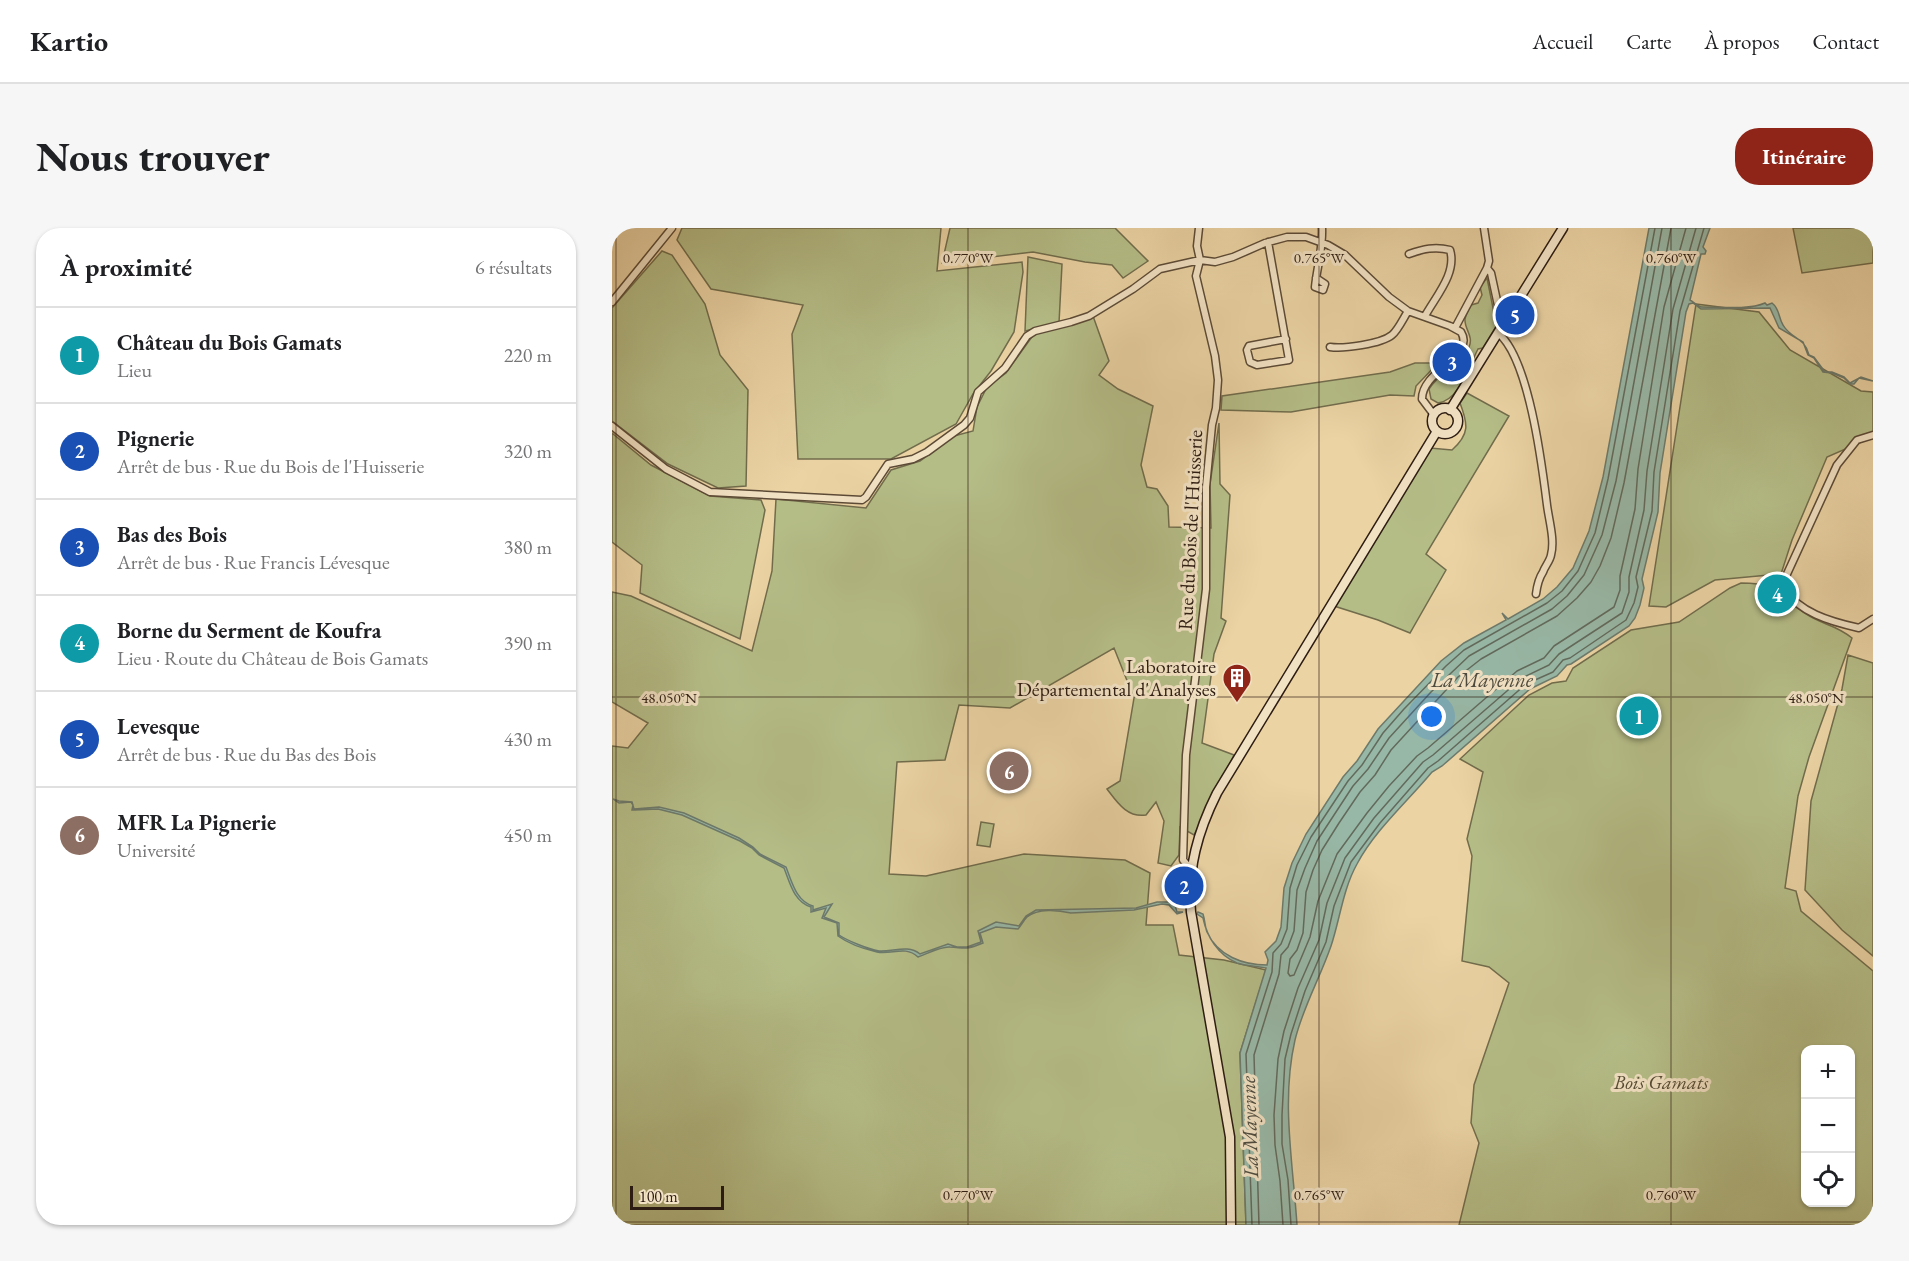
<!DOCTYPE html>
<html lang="fr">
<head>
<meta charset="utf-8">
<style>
  body { margin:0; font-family:"EB Garamond",serif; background:#f6f6f6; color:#202124 }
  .controls { position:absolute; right:18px; bottom:18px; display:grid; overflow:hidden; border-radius:12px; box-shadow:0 2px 4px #0004 }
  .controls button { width:54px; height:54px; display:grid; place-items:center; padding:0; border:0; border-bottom:2px solid #e0e0e0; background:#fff; color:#202124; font:30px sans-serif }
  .scale { position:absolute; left:18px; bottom:15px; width:94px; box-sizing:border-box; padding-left:6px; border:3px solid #2d1c12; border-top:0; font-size:16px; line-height:21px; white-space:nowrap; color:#2d1c12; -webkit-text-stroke:4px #f2e2c4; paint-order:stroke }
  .you { position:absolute; left:820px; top:489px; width:21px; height:21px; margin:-15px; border:4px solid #fff; border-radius:50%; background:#1a73e8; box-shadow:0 0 0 9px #1a73e833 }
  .badge { display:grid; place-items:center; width:39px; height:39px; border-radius:50%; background:#8f2418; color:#fff; font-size:20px; font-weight:700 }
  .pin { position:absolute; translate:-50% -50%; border:3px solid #fff; box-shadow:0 2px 6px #0006 }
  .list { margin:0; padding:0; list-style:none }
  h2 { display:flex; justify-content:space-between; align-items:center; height:78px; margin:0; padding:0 24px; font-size:26px }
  h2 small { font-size:20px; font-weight:400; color:#757577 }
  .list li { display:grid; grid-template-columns:39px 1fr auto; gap:18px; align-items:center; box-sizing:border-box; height:96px; padding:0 24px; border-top:2px solid #e0e0e0 }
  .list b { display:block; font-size:22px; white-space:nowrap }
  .list p { margin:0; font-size:20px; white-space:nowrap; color:#757577 }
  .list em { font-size:20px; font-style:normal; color:#757577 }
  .icon { flex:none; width:33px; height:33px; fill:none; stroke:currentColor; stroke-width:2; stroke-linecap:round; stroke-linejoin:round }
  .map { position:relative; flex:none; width:1261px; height:997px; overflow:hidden; border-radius:24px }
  header { display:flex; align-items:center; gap:36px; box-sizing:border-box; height:84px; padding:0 30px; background:#fff; border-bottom:2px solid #e0e0e0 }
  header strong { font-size:28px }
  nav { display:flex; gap:33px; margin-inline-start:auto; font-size:21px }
  .intro { display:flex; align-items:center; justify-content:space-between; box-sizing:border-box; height:144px; padding:0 36px }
  h1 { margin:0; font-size:42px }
  .button { padding:15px 27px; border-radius:24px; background:#8f2418; color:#fff; font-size:21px; font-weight:700 }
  main { display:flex; gap:36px; padding:0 36px }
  aside { flex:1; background:#fff; border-radius:24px; box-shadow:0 2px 4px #0004 }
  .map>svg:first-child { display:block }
</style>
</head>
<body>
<header>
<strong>Kartio</strong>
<nav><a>Accueil</a><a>Carte</a><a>À propos</a><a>Contact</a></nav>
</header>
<div class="intro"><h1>Nous trouver</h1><a class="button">Itinéraire</a></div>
<main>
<aside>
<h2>À proximité<small>6 résultats</small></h2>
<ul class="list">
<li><span class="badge" style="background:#0f9aa8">1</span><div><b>Château du Bois Gamats</b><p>Lieu</p></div><em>220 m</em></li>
<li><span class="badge" style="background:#1a4fb4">2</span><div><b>Pignerie</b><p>Arrêt de bus · Rue du Bois de l'Huisserie</p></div><em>320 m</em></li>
<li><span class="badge" style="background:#1a4fb4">3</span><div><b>Bas des Bois</b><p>Arrêt de bus · Rue Francis Lévesque</p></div><em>380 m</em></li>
<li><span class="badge" style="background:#0f9aa8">4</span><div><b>Borne du Serment de Koufra</b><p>Lieu · Route du Château de Bois Gamats</p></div><em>390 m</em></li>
<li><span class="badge" style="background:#1a4fb4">5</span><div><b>Levesque</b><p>Arrêt de bus · Rue du Bas des Bois</p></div><em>430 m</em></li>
<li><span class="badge" style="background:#8d6e63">6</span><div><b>MFR La Pignerie</b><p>Université</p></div><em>450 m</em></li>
</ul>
</aside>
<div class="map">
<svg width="1261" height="997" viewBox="0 0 1261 997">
  <rect width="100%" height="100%" fill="#ebd3a4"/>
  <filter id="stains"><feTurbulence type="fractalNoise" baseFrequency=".00333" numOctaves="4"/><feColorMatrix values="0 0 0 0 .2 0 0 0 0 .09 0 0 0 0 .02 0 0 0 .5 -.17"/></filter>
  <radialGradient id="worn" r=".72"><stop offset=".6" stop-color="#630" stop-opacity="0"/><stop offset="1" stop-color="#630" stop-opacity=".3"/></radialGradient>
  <path fill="#b5bd87" stroke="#716c4c" stroke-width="1.5" fill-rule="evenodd" d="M70,0H329L325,43L410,34L411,44L402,104L379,143L361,166L344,196L279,231H186L180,106L191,77L99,61L65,12Z
    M338,0H503L536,33L511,50L500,37L473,34L421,24L330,35Z
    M1181,0H1261V35L1190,45Z
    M50,23L60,27L93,76L108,127L136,162L134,258L106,260L56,236L0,193V80Z
    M416,29L450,36L447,95L413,103Z
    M875,50L882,85L888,92L871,120L866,121C857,138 847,173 826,175L819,171L817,161C827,145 850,133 857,119C862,108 852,101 853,91C854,86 857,81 859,77L866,75L870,67L868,59Z
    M1084,76L1147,84L1178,122L1249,163L1261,164V209L1215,229L1180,312L1169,346L1103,352L1054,379L1037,378Z
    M481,88L497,133L487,147L506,161L541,178L529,237L535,259L545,261L556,278L557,299L599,300L598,256L607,195L608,256L618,267L609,390L614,393L602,426L590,515L622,527L582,607L568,599L567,627L559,638L546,635L552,593L544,574L534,587C515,590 505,574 495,561L508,553L522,470L502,420L398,480L347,477L333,532L285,534L277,646L314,648L412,626L513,632L538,645L534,697H561L567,727L612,732L654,742L628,825L634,997H0V518L16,520L36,495L0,474V364L19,368L140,423L160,343L164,271L254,280L279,242L308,233L342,208L361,203L365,179L375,159L394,145L422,106Z
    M803,135H826L804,158L802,168L778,167L679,184L609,182L610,168L778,144Z
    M855,165L897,188L814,326L834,342L798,405L766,392L722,378L818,220L840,222C858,206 856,196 848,175Z
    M0,205L39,237L98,268L149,272L153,282L128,411L28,365L30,337L0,314Z
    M1129,355C1167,355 1166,367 1194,386C1210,397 1223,396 1240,410L1197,529L1186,568L1173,660L1184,663L1189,683L1261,743V997H847L867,915L859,895L862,857L897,755L877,739L850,733L860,628L855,611L871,544L848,531L917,467L940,455L954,453L961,440L1019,402L1067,394L1118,360ZM1194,822H1238V974H1194Z
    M1236,427L1261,435V728L1230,702L1193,662L1199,573L1230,461Z
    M369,594L382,596L378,619L365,617Z"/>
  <path fill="#98b8a7" stroke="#6d7a6b" stroke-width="1.5" d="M1037,0H1098L1091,19L1094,23L1093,26H1089L1078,72C1082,74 1086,79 1090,79C1106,79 1138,82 1153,75L1155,77L1160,75C1168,81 1166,89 1171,97C1179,111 1193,109 1197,127L1202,129L1213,144H1220L1232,149L1238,155L1249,149L1261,153L1247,150L1242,156H1238L1232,150L1220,145L1211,144L1202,130L1196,127L1191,114L1167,100L1158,80L1089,81L1081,75L1077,76L1074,84L1048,245L1046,284L1030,351L1032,360L1028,377L1023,390L1017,398L959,436L955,437L945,448L918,461L830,538L820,544C796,573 763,602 745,636C731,661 728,691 719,718C708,750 691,779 683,812C669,873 681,935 685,997H634L628,825L654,740C645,738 634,738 625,735C606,727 595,709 591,690L585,686L586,684L591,686C593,692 593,699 595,704C606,728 631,737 655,737L656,732L653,724L664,713L669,699L672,660L680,635L694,606L731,549L745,533L766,501L829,433L852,415L894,392L890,385L896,391L931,371L945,359L961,340L977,303L991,249Z
    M1,571L7,573L20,574L22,581L47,579L72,585L127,610L141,619L148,626L174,639C180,654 184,673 201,678V682L220,676L212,689L227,695V707C236,713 256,721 267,723C281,724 296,716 308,726L336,716L345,719H355L369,714L366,703L384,694L407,698L414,688L424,682L524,680L545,674H562L565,684H571L565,686L557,677L550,676L522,682L459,685C446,682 426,680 415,689C411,693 409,698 406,701L384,699L368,705L371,715C354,722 355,720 338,719C329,718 315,726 306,729C293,717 280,727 265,724C252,721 237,716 226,708L225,695L210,690L214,680L199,684V679C182,674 178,655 172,640L147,627L140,620L128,613L70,587L46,581L23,582H20L21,577L19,574L7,575Z"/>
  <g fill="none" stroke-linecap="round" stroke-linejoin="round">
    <path stroke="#626a5c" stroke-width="1.5" d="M1059,0L1012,255L999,310L988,338L979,354L965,370L945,388L869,431L846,449L779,522L763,547L748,564L727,595L710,622L701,642L694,664L691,705L685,722L678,731L676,745L678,748L682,747L698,709L706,673L725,626L755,585L777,558L805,528L816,520L905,443L932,430L942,418L1002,379L1008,362V348L1023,281L1026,241L1052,79L1074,0
      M640,997L634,826L660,744L661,725L669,716L675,701L678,660L685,637L699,609L736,553L750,537L771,505L792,481L834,438L852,422L935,375L950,363L966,343L983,305L996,251L1043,0
      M647,997L642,827L667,746L669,727L676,719L682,703L685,662L693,640L705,613L741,558L756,541L777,510L819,464L857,428L940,381L955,368L972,347L990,307L1004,253L1050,0
      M671,997L668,953L663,917L662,887L666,831L672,803L686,760L707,712L715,675L733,630L762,590L811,534L821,527L910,450L937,437L947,426L1010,385L1017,364V349L1032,282L1035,243L1061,81L1084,0
      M679,997L676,952L670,916V887L673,831L679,806L693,763L714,714L722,678L739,634L768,595L816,540L826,533L914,456L941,444L951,432L958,430L1014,392L1022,375L1026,359L1024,349L1040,283L1042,244L1068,83L1092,0"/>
    <g stroke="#5c4a36" stroke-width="9">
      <path id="street" d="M656,14L677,132L645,137L638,134L635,122L637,118L674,111
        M797,26C811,21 823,18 838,22C845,45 824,68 813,88
        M875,40L879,45L887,82L896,91
        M704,50L713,56L711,62L703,59C705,39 711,20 710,0
        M0,74L60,0
        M843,100L875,40L877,33L872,0
        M886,105C917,130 930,237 935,277C937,293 943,312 939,327C938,333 933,338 931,344C927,350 925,358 924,366
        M718,119C731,121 769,116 780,107C786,102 791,91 796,83
        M0,198L54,241L98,264L250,272L254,269L276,236L301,231L315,224L352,197L358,190L366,164L393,140L415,108L423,103L459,94L477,88L521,61L548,41L588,32L603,34L621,29L653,15L675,9H694L716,17L733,27L777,69L796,83L838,98L849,104C864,128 810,142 810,171L822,187
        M1261,207L1245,212L1225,237L1169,359C1189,385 1216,393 1247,400L1261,391
        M579,641L571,632L574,527L594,361V259L600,197L604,180L606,152L603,128L584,48L588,32L585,18L587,0"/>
    </g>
    <g stroke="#2d1c12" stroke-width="11">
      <path id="secondary" d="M820 193a13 13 0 1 1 26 0a13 13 0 1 1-26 0Z
        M838,182L951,0
        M619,997L618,909L579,684C575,641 586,603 605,565L825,203"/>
    </g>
    <use href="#street" stroke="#f2e2c4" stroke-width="6"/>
    <use href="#secondary" stroke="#f2e2c4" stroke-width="8"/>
  </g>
  <path fill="none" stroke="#2d1c12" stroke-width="1.5" stroke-opacity="0.45" d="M4,0V997M356,0V997M707,0V997M1059,0V997M0,469H1261M0,994H1261"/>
  <defs>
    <g id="building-pin" transform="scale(1.5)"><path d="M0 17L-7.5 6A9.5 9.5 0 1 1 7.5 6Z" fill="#8f2418" stroke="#f2e2c4"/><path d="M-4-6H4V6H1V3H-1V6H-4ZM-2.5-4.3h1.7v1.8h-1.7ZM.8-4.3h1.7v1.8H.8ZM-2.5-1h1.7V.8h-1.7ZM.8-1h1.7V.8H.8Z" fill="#fff"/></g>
  </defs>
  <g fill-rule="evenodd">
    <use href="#building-pin" x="625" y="450"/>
  </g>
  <g text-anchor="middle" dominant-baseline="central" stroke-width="6" stroke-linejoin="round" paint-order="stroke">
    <g font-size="20" fill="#2d1c12" stroke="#f2e2c4">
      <text transform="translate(578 302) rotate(-87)">Rue du Bois de l'Huisserie</text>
    </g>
    <g font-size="20" fill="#2d1c12" stroke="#f2e2c4" text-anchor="end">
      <text x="604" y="438">Laboratoire<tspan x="604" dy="23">Départemental d'Analyses</tspan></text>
    </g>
    <g font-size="20" font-style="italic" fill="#564c35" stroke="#f2e2c4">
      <text x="1049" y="854">Bois Gamats</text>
    </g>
    <g font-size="21" font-style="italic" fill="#4d4b3f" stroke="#f2e2c4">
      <text x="870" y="451">La Mayenne</text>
      <text transform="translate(637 899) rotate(-92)">La Mayenne</text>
    </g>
  </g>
  <g font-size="15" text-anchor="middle" fill="#2d1c12" stroke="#f2e2c4" stroke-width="6" stroke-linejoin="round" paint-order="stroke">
    <text x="356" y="35">0.770°W</text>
    <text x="707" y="35">0.765°W</text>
    <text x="1059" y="35">0.760°W</text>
    <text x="57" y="475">48.050°N</text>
    <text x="1204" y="475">48.050°N</text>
    <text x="356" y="972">0.770°W</text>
    <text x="707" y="972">0.765°W</text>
    <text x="1059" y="972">0.760°W</text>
  </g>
  <rect width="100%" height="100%" filter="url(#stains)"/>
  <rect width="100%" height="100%" fill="url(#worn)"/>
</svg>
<div class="controls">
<button>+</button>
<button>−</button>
<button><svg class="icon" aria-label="locate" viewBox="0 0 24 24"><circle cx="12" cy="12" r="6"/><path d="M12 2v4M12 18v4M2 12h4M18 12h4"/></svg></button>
</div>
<div class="scale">100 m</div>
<div class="you"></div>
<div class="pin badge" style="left:1027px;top:488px;background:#0f9aa8">1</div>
<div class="pin badge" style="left:572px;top:658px;background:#1a4fb4">2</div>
<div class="pin badge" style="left:840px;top:134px;background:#1a4fb4">3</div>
<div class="pin badge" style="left:1165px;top:366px;background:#0f9aa8">4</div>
<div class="pin badge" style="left:903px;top:87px;background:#1a4fb4">5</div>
<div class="pin badge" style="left:397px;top:543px;background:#8d6e63">6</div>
</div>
</main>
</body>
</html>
